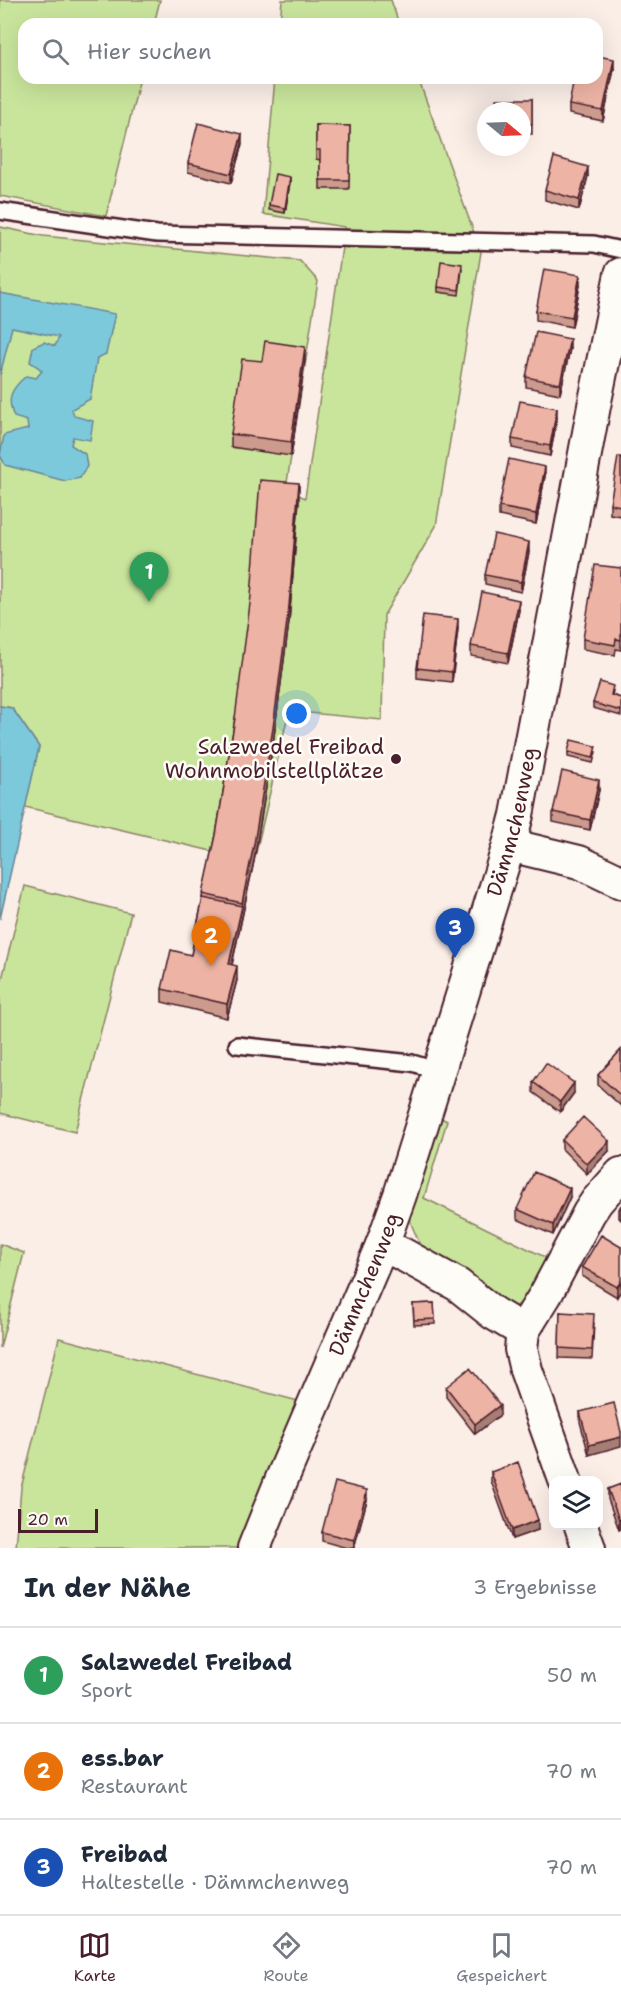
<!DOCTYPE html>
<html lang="de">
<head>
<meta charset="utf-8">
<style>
  body { margin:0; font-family:"Shantell Sans",sans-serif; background:#f6f6f7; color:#1f2937 }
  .controls { position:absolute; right:18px; bottom:18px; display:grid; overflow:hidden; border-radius:12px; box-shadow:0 6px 24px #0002 }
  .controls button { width:54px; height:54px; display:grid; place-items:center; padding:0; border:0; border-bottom:2px solid #e0e1e3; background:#fff; color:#1f2937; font:30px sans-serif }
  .compass { position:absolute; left:477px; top:102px; width:54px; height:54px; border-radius:50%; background:#fff; box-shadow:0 6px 24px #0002; rotate:109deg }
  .scale { position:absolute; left:18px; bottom:15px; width:80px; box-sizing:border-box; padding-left:6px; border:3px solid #4a1f2b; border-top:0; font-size:16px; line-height:21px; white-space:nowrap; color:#4a1f2b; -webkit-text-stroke:4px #fdfcf7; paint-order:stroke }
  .you { position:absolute; left:297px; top:714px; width:21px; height:21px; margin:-15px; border:4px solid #fff; border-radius:50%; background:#1a73e8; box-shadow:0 0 0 9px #1a73e833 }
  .badge { display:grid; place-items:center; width:39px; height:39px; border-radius:50%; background:#4a1f2b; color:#fff; font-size:20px; font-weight:700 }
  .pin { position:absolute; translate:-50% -50px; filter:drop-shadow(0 2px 3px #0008) }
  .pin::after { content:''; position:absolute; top:32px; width:21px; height:18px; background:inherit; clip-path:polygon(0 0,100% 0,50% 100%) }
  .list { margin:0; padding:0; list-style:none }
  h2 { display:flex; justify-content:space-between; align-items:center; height:78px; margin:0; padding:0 24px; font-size:26px }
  h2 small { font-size:20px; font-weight:400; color:#747a83 }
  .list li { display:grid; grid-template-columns:39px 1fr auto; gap:18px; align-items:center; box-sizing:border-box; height:96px; padding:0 24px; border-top:2px solid #e0e1e3 }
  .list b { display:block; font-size:22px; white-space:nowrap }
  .list p { margin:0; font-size:20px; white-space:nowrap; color:#747a83 }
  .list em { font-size:20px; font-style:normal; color:#747a83 }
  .icon { flex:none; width:33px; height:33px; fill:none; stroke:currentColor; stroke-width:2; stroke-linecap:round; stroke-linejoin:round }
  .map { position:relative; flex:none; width:621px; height:1548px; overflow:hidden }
  .search { position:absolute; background:#fff; box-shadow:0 6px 24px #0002; left:18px; right:18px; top:18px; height:66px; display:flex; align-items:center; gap:15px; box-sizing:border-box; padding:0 21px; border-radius:18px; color:#747a83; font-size:22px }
  .sheet { height:366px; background:#fff }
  nav { display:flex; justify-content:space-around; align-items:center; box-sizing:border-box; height:84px; border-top:2px solid #e0e1e3; background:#fff; font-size:16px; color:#747a83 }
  nav a { display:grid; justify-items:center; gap:3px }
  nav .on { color:#4a1f2b }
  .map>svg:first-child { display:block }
</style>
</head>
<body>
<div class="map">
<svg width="621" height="1548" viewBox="0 0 621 1548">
  <rect width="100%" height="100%" fill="#faeee7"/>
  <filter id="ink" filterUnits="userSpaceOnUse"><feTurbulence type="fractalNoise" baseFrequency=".0167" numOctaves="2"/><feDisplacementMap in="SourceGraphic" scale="12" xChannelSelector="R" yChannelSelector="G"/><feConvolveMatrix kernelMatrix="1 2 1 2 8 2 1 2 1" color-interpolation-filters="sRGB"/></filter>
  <g filter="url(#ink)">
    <path fill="#c9e59c" stroke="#8a8264" stroke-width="1.5" d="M0,0H160L154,24H24V78H140L106,216L0,196Z
      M282,0H391L399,24H280Z
      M275,78H418L481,252L436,526L384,615L382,720L289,711L254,861L25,807L39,747L12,708L0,706V227L43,236L300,261L318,281L286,489L305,498L345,227L263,214Z
      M25,886L131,913L75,1132L0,1113V987Z
      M437,1116L447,1121L424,1198L551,1260L530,1299L510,1309L425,1256L409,1219Z
      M0,1244L24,1253L0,1348Z
      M59,1338L302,1402L245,1548H16L21,1488Z"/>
    <path fill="#7dc9dc" stroke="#698595" stroke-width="1.5" d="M0,293L115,314L106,354L97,358L90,399L72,409L74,416L93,421L90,440L73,437L71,445L85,454L87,466L80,478L65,481L5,465L0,455L4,435L28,429L27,421L14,417C6,398 11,389 26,376L36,378L42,371L38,367L30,362L33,347L44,342L55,346L59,337L12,327L0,375Z
      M0,706L12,708L39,747L0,919Z"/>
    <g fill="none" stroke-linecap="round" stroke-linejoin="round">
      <g stroke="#4a1f2b" stroke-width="20">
        <path id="lane" d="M0,211L157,234L594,244L621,250
          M237,1045L412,1063L439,1071"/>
      </g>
      <g stroke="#4a1f2b" stroke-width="36">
        <g id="street">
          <path d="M509,845L579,862L621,882"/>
          <path d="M382,1245L402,1254L458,1285L493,1313L523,1331"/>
          <path d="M565,1480L526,1370L521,1349L523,1331L546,1294L589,1213L597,1201L621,1174"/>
          <path d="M581,1526L589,1548"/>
          <path id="s1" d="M254,1548L281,1481L382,1245L400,1195L509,845L517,815L594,406L621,274"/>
        </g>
      </g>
      <use href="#lane" stroke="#fdfcf7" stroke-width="15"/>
      <use href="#street" stroke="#fdfcf7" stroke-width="32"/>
    </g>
    <path fill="#cc9b8e" stroke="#4a1f2b" stroke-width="1.5" d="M614,69L603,121L569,114V105Z
      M532,99V134H522V111Z
      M316,125L350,126L349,189H320V160L316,159Z
      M242,144L231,183L188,172V163Z
      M588,176L579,210L545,200V190Z
      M290,182L285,213L269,210V205Z
      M462,269L459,295L438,292V287Z
      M580,285L572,327L536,320V311Z
      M570,349L560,394L526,387V377Z
      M305,360L291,456L231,447V434L262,361Z
      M557,418L550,456L512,448V439Z
      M621,457V516L610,514V504Z
      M545,476L536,524L499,516V507Z
      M299,500L289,622L273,744L254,861L232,965L237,980L227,1018L162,1002V989L191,955L216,835L235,718Z
      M529,552L521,592L485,584V575Z
      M621,568V650L616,649L615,655L583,649V639Z
      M519,610L508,663L471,656V646Z
      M458,628L452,682L417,678V668Z
      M613,691L612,695L621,698V716L593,708V703Z
      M568,752H596L593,763L568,757Z
      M599,790L590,830L553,822V812Z
      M621,1050V1106L598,1085V1075Z
      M533,1082L574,1093L560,1112L533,1092Z
      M562,1140L609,1151L587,1174L562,1149Z
      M570,1197L553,1235L517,1219V1209Z
      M621,1205V1220L619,1218V1209Z
      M621,1247L617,1297L582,1276V1267Z
      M434,1303L435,1324L414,1325L413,1304Z
      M560,1312L594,1323L592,1359L559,1358Z
      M446,1387L500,1415L475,1434L446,1397Z
      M580,1412L621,1432L589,1455L580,1422Z
      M491,1472L538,1530L512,1539L491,1481Z
      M621,1484L619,1530L608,1499V1489Z
      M367,1500L354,1548H347L322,1541V1532Z"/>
    <path fill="#a67e74" stroke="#4a1f2b" stroke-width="1.5" d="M614,59V69L603,121V111Z
      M242,134V144L231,183V174Z
      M588,167V176L579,210V200Z
      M290,177V182L285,213V208Z
      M580,275V285L572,327V317Z
      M570,339V349L560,394V384Z
      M305,347V360L291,456V442Z
      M557,408V418L550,456V446Z
      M545,467V476L536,524V514Z
      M299,483V500L289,622L273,744L254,861L229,978V964L242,906Z
      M529,542V552L521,592V582Z
      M519,600V610L508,663V653Z
      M458,619V628L452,682V672Z
      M599,780V790L590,830V820Z
      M237,966V980L227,1018V1004Z
      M574,1083V1093L560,1112V1102Z
      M609,1141V1151L587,1174V1164Z
      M570,1188V1197L553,1235V1225Z
      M621,1281V1291L617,1297V1287Z
      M500,1405V1415L475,1434V1424Z
      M621,1437V1446L589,1455V1445Z
      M367,1490V1500L354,1548V1540Z
      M621,1519V1529L619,1530V1520Z
      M538,1520V1530L512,1539V1530Z"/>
    <path fill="#edb4a5" stroke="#4a1f2b" stroke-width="1.5" d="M597,56L614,59L603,111L569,105L574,78H597Z
      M496,99H532V124H522V111H496Z
      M198,123L242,134L231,174L188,163Z
      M316,125L350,126L349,180H320V150H316Z
      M554,157L588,167L579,200L545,190Z
      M275,174L290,177L285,208L269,205Z
      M441,261L462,264L459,290L438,287Z
      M544,269L580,275L572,317L536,311Z
      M536,332L570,339L560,384L526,377Z
      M265,341L305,347L291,442L231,434L242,359L262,361Z
      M520,401L557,408L550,446L512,439Z
      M618,457H621V506L610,504Z
      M509,459L545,467L536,514L499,507Z
      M260,480L299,483L289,606L273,728L254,844L242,903L203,894L216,835L235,718L251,596Z
      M494,534L529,542L521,582L485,575Z
      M595,565L621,568V640L616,639L615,645L583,639Z
      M482,592L519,600L508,653L471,646Z
      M423,615L458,619L452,672L417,668Z
      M600,682L613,686L611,695L621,698V711L593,703Z
      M571,740L596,746L593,758L568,752Z
      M562,771L599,780L590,820L553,812Z
      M203,898L242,906L229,964L237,966L227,1004L162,989L171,950L191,955Z
      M621,1050V1096L598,1075Z
      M546,1063L574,1083L560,1102L533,1082Z
      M583,1117L609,1141L587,1164L562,1140Z
      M534,1172L570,1188L553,1225L517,1209Z
      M601,1235L621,1247V1281L617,1287L582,1267Z
      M434,1303L435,1319L414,1320L413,1304Z
      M560,1312L594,1314L592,1350L559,1348Z
      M470,1368L500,1405L475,1424L446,1387Z
      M614,1403L621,1432V1437L589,1445L580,1412Z
      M518,1462L538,1520L512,1530L491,1472Z
      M335,1482L367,1490L354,1540L322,1532Z
      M621,1484V1519L619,1520L608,1489Z"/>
  </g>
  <circle fill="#4a1f2b" stroke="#fdfcf7" stroke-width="2" cx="396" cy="759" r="6"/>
  <g text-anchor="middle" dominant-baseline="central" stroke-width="5" stroke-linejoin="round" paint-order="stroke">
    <g font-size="21" fill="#4a1f2b" stroke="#fdfcf7" text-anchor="end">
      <text x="384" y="747">Salzwedel Freibad<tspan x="384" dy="24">Wohnmobilstellplätze</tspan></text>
    </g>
    <g font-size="21" fill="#4a1f2b" stroke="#fdfcf7">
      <text stroke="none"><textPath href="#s1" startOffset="772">Dämmchenweg</textPath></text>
      <text stroke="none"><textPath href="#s1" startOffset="286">Dämmchenweg</textPath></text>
    </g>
  </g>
</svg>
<div class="controls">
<button><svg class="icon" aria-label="layers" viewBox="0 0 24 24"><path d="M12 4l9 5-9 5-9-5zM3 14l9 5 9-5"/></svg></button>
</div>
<svg class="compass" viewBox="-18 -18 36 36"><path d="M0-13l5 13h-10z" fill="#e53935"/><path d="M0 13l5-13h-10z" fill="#747a83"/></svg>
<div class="scale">20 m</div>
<div class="you"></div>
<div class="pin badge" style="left:149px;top:602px;background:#2e9e5b">1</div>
<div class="pin badge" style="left:211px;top:966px;background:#e8710a">2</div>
<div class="pin badge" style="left:455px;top:958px;background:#1a4fb4">3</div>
<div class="search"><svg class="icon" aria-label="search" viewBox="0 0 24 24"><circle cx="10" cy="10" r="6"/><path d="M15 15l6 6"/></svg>Hier suchen</div>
</div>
<section class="sheet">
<h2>In der Nähe<small>3 Ergebnisse</small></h2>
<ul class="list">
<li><span class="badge" style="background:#2e9e5b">1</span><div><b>Salzwedel Freibad</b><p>Sport</p></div><em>50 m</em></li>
<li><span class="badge" style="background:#e8710a">2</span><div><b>ess.bar</b><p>Restaurant</p></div><em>70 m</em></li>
<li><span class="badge" style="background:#1a4fb4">3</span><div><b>Freibad</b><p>Haltestelle · Dämmchenweg</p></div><em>70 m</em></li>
</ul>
</section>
<nav>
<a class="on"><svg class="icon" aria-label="map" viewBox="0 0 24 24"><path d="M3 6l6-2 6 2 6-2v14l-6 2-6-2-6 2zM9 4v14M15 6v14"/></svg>Karte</a>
<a><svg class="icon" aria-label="directions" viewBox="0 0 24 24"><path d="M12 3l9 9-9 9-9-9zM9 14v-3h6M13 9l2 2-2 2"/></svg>Route</a>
<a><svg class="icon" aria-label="saved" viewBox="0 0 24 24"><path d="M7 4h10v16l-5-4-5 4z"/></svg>Gespeichert</a>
</nav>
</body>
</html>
